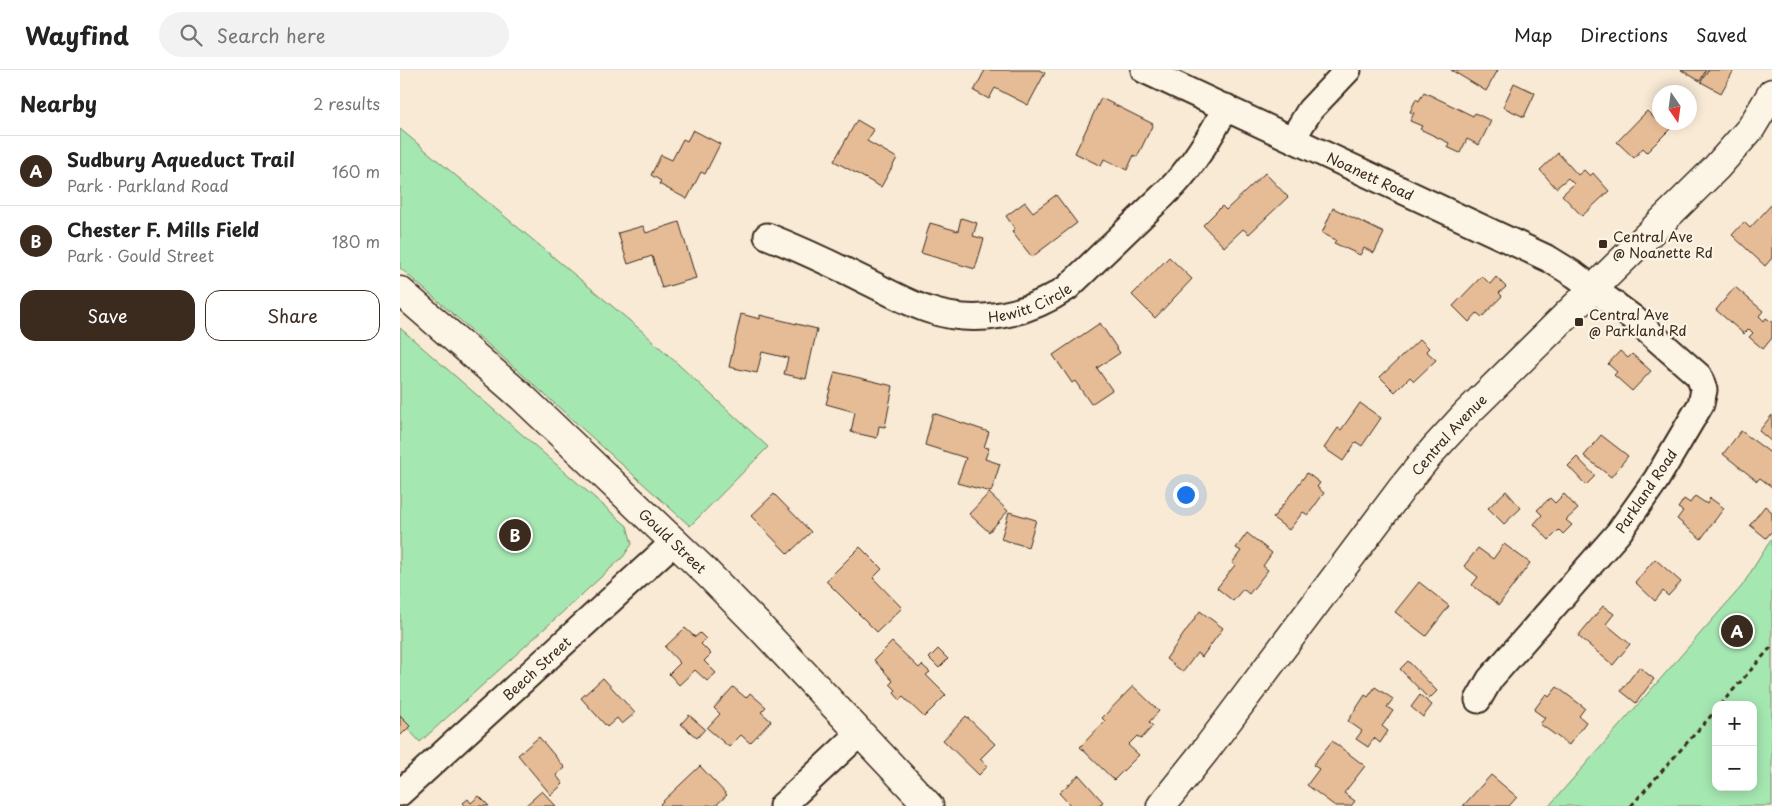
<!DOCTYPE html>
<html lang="en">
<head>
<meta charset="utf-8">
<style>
  body { margin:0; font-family:"Playpen Sans",sans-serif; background:#f2f2f2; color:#222 }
  .controls { position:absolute; right:15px; bottom:15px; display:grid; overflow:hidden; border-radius:10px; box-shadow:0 2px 12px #0003 }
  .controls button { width:45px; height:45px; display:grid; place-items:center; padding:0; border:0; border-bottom:1px solid #e0e0e0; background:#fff; color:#222; font:25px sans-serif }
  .compass { position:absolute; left:1252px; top:15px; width:45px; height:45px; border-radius:50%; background:#fff; box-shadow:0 2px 12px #0003; rotate:167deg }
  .you { position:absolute; left:785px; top:424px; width:18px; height:18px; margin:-12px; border:4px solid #fff; border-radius:50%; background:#1a73e8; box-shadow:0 0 0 8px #1a73e833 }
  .badge { display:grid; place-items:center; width:32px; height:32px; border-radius:50%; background:#3b2a1e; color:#fff; font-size:16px; font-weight:700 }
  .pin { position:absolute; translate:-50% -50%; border:2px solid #fff; box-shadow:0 1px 5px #0006 }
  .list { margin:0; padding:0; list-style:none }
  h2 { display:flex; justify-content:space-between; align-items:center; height:65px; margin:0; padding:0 20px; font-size:21px }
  h2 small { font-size:16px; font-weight:400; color:#767676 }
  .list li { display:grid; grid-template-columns:32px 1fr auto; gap:15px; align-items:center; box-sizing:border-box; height:70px; padding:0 20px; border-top:1px solid #e0e0e0 }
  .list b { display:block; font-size:19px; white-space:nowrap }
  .list p { margin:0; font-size:16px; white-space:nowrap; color:#767676 }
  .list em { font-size:16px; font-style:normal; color:#767676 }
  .actions { display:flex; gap:10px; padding:15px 20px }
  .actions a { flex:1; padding:11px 0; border:1px solid #3b2a1e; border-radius:15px; text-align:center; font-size:18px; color:#3b2a1e }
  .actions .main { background:#3b2a1e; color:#fff }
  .icon { flex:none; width:28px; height:28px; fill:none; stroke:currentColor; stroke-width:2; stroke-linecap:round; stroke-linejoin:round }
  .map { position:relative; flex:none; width:1372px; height:736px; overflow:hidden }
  header { display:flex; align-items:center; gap:30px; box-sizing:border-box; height:70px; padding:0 25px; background:#fff; border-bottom:1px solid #e0e0e0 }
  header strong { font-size:24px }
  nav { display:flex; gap:28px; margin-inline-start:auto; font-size:18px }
  .search { width:350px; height:45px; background:#f2f2f2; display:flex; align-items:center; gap:12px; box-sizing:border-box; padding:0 18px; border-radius:28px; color:#767676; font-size:19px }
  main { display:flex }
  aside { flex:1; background:#fff }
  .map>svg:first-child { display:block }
</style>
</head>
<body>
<header>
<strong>Wayfind</strong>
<div class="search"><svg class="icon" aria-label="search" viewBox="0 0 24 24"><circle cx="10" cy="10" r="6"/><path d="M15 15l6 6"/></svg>Search here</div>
<nav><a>Map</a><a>Directions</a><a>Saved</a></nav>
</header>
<main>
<aside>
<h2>Nearby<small>2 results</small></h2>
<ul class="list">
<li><span class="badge">A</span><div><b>Sudbury Aqueduct Trail</b><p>Park · Parkland Road</p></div><em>160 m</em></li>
<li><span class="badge">B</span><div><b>Chester F. Mills Field</b><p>Park · Gould Street</p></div><em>180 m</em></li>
</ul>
<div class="actions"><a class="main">Save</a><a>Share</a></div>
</aside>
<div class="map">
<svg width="1372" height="736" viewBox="0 0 1372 736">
  <rect width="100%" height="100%" fill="#f8ead5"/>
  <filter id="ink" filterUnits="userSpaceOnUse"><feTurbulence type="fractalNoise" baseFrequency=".02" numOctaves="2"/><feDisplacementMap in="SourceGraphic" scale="10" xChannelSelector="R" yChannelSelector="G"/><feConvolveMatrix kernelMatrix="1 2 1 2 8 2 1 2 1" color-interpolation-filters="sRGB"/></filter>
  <g filter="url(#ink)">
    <path fill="#a5e7b1" stroke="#708868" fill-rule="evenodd" d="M0,59L242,261L368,377L290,456L123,305L0,198Z
      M0,258L227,456L232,474L223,487L20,672L0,650Z
      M1372,468V736H1149L1342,516ZM1316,635H1353V717H1316Z"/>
    <path fill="#e6bc96" stroke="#3b2a1e" d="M585,0H639L645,3L628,35L595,18L589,29L574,21Z
      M1051,0H1098L1086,21Z
      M1281,0H1306L1300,11Z
      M1308,0H1334L1321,23L1301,12Z
      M1114,13L1135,23L1124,47L1103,37Z
      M1024,22L1073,46L1075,43L1091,51L1079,75L1067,69L1060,83L1047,77L1049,73L1020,59L1022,56L1010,51L1014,43L1010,42L1016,29L1019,31Z
      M701,28L753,54L737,87L734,85L727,100L704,89L701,96L675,83Z
      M1247,41L1255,49L1260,44V52H1269L1273,56L1247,82L1243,78L1234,88L1217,72Z
      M457,50L474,60L467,71L497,88L481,117L434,91Z
      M293,60L320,74L305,104L301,102L287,129L259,114L261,111L251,105L261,85L272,90L283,69L287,71Z
      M1158,83L1178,105L1184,100L1190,106L1193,103L1209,121L1182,146L1162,125L1174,114L1168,108L1156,118L1140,100Z
      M865,103L888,127L849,164L843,159L824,177L803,155L822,136L826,140Z
      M656,125L677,153L632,187L612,162L615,159L606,146L625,132L633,142Z
      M1372,134V188L1365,196L1332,165L1344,152L1350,158Z
      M933,138L984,163L974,183L964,178L960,185L934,173L936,170L922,163Z
      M561,148L577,153L573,166L584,169L575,199L521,183L530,153L558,161Z
      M279,152L296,208L262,218L252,186L228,194L218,163L243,156L246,163Z
      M769,187L792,209L755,248L732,225Z
      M1082,206L1090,214L1096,207L1106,217L1099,223L1102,226L1082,247L1077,243L1069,252L1053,236Z
      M1335,217L1363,241L1359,246L1364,251L1366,248L1372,252V268L1363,279L1349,267L1353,263L1349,259L1344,264L1316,240Z
      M341,244L360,249V245L417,259L406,309L384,304L388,288L362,282L357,303L329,297Z
      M700,253L720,283L697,298L712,320L691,334L675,311L672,313L653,285Z
      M1020,269L1029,278L1026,281L1036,290L1014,311L1010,307L995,322L980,307Z
      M1220,281L1228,288L1232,284L1251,301L1232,321L1214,305L1217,302L1208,294Z
      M435,302L493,316L485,357L479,356L477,368L451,362L455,342L426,334Z
      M960,333L981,348L962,376L956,372L943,391L924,378L938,358L941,360Z
      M533,343L589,362L584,377L589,378L585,389L600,394L591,422L557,413L566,388L525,375Z
      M1372,345V372L1359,361Z
      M1341,361L1372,384V417L1360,408L1357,411L1323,384Z
      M1201,365L1228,386L1211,407L1184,386Z
      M1177,387L1195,406L1186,415L1168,396Z
      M907,403L920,413L917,417L924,423L908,445L903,442L889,460L873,448Z
      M1106,421L1121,438L1104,454L1088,438Z
      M589,423L608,441L589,462L569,444Z
      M374,424L411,462L388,484L351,446Z
      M1164,424L1178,439L1166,450L1172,455L1163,464L1159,460L1149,470L1134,454L1142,445L1137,440L1150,428L1155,433Z
      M1295,426L1307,434L1310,428L1324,438L1301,469L1277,449L1283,441L1278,438L1284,429L1290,433Z
      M1365,436L1372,442V461L1366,468L1350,455Z
      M609,442L636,450L628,477L601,469Z
      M847,463L872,483L863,496L868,500L849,524L843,519L833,531L817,518L835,495L832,493L841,481L836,478Z
      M1104,474L1130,493L1099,535L1072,515L1078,507L1064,496L1078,478L1093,489Z
      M460,477L482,499L473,508L502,538L477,562L426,511Z
      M1255,489L1281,512L1268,526L1263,521L1255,531L1235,512Z
      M1019,512L1049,536L1026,566L995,542Z
      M1203,536L1214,544L1206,554L1230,574L1213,595L1178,566Z
      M800,541L823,558L802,587L797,583L783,602L766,589Z
      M285,558L295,567L300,563L306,569L301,574L311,584L304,591L316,603L307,611L295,600L279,615L269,604L280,593L265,577Z
      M492,572L519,598L522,595L530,602L526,605L546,625L524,647L503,627L500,630L494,623L496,620L490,614L493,611L474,590Z
      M538,579L548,589L539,598L529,588Z
      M1008,591L1037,621L1029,629L1000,599Z
      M1239,597L1254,609L1236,633L1221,621Z
      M203,608L235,643L222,654L217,648L207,657L181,628Z
      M733,616L759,641L749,652L753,656L741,669L737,666L728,675L739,685L714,710L680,677L705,651L702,648Z
      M333,617L346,628L350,623L366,637L361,642L371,651L350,673L341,665L329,677L307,658L320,644L314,638Z
      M975,617L993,629L987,637L993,641L982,656L988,661L980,673L974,668L968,677L956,669L962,661L948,651L965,625L968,627Z
      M1157,617L1185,638L1179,646L1186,652L1169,675L1140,654L1145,648L1134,640L1146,624L1149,627Z
      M1020,625L1032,635L1023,647L1011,637Z
      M289,645L305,659L297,668L281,654Z
      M0,646L10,656L0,666Z
      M566,646L595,674L580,689L588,696L579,705L543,670Z
      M139,667L165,698L156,705L163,714L151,725L118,685Z
      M932,671L965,696L944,723L955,731L951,736H935L907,715L919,699L913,695Z
      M300,696L327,725L315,736L307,735L306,736H262L260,734Z
      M679,705L703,732L699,736H671L659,723Z
      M1091,705L1117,727L1109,736H1063Z
      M142,721L156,736H125Z
      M79,726L89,736H66L63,733L68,729L71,733Z"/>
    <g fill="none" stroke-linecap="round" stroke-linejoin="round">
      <g stroke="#3b2a1e" stroke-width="29">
        <g id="street">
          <path id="s1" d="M744,0L1149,189L1175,205L1233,248L1299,306L1304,320L1301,334L1256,410L1219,462L1090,609L1078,630"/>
          <path d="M893,68L910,40L948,0"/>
          <path id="s2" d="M367,166C400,179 432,194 464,210C485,220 507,233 529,240C576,256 627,245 667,218L774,115C796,91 811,66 826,37"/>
          <path id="s3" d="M0,723L274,472"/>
          <path d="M382,736L460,663"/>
        </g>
      </g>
      <g stroke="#3b2a1e" stroke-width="31">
        <g id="secondary">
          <path id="s4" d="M0,221L122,327L306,502L358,555L529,736"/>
          <path id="s5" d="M761,736L805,681L1003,417L1034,379L1067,343L1316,98L1351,58L1372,23"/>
        </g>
      </g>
      <path stroke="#3b2a1e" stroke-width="3" stroke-dasharray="5 4" stroke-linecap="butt" d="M1320,635L1372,576
        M1231,736L1316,640"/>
      <use href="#street" stroke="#fcf5e5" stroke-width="25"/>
      <use href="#secondary" stroke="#fcf5e5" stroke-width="28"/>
    </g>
  </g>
  <g fill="#3b2a1e" stroke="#fcf5e5" stroke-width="2">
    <rect x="1198" y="169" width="10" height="10" rx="2.5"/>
    <rect x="1174" y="247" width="10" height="10" rx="2.5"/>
  </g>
  <g text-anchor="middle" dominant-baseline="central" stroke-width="4.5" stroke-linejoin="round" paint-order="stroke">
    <g font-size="14" fill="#3b2a1e" stroke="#fcf5e5">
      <text stroke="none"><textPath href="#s1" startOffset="250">Noanett Road</textPath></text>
      <text stroke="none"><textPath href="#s2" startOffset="282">Hewitt Circle</textPath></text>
      <text stroke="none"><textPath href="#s5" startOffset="470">Central Avenue</textPath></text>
      <text transform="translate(1246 421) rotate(-56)">Parkland Road</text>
      <text stroke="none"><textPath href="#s4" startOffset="370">Gould Street</textPath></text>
      <text stroke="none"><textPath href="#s3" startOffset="185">Beech Street</textPath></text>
    </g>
    <g font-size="14" fill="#3b2a1e" stroke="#fcf5e5" text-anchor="start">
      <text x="1213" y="166">Central Ave<tspan x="1213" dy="16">@ Noanette Rd</tspan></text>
      <text x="1189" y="244">Central Ave<tspan x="1189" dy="16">@ Parkland Rd</tspan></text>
    </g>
  </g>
</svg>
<div class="controls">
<button>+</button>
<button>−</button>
</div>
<svg class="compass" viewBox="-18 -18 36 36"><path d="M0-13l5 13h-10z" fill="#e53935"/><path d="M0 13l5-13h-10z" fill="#767676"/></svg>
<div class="you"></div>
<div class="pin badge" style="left:1337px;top:561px">A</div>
<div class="pin badge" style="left:115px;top:465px">B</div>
</div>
</main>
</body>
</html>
